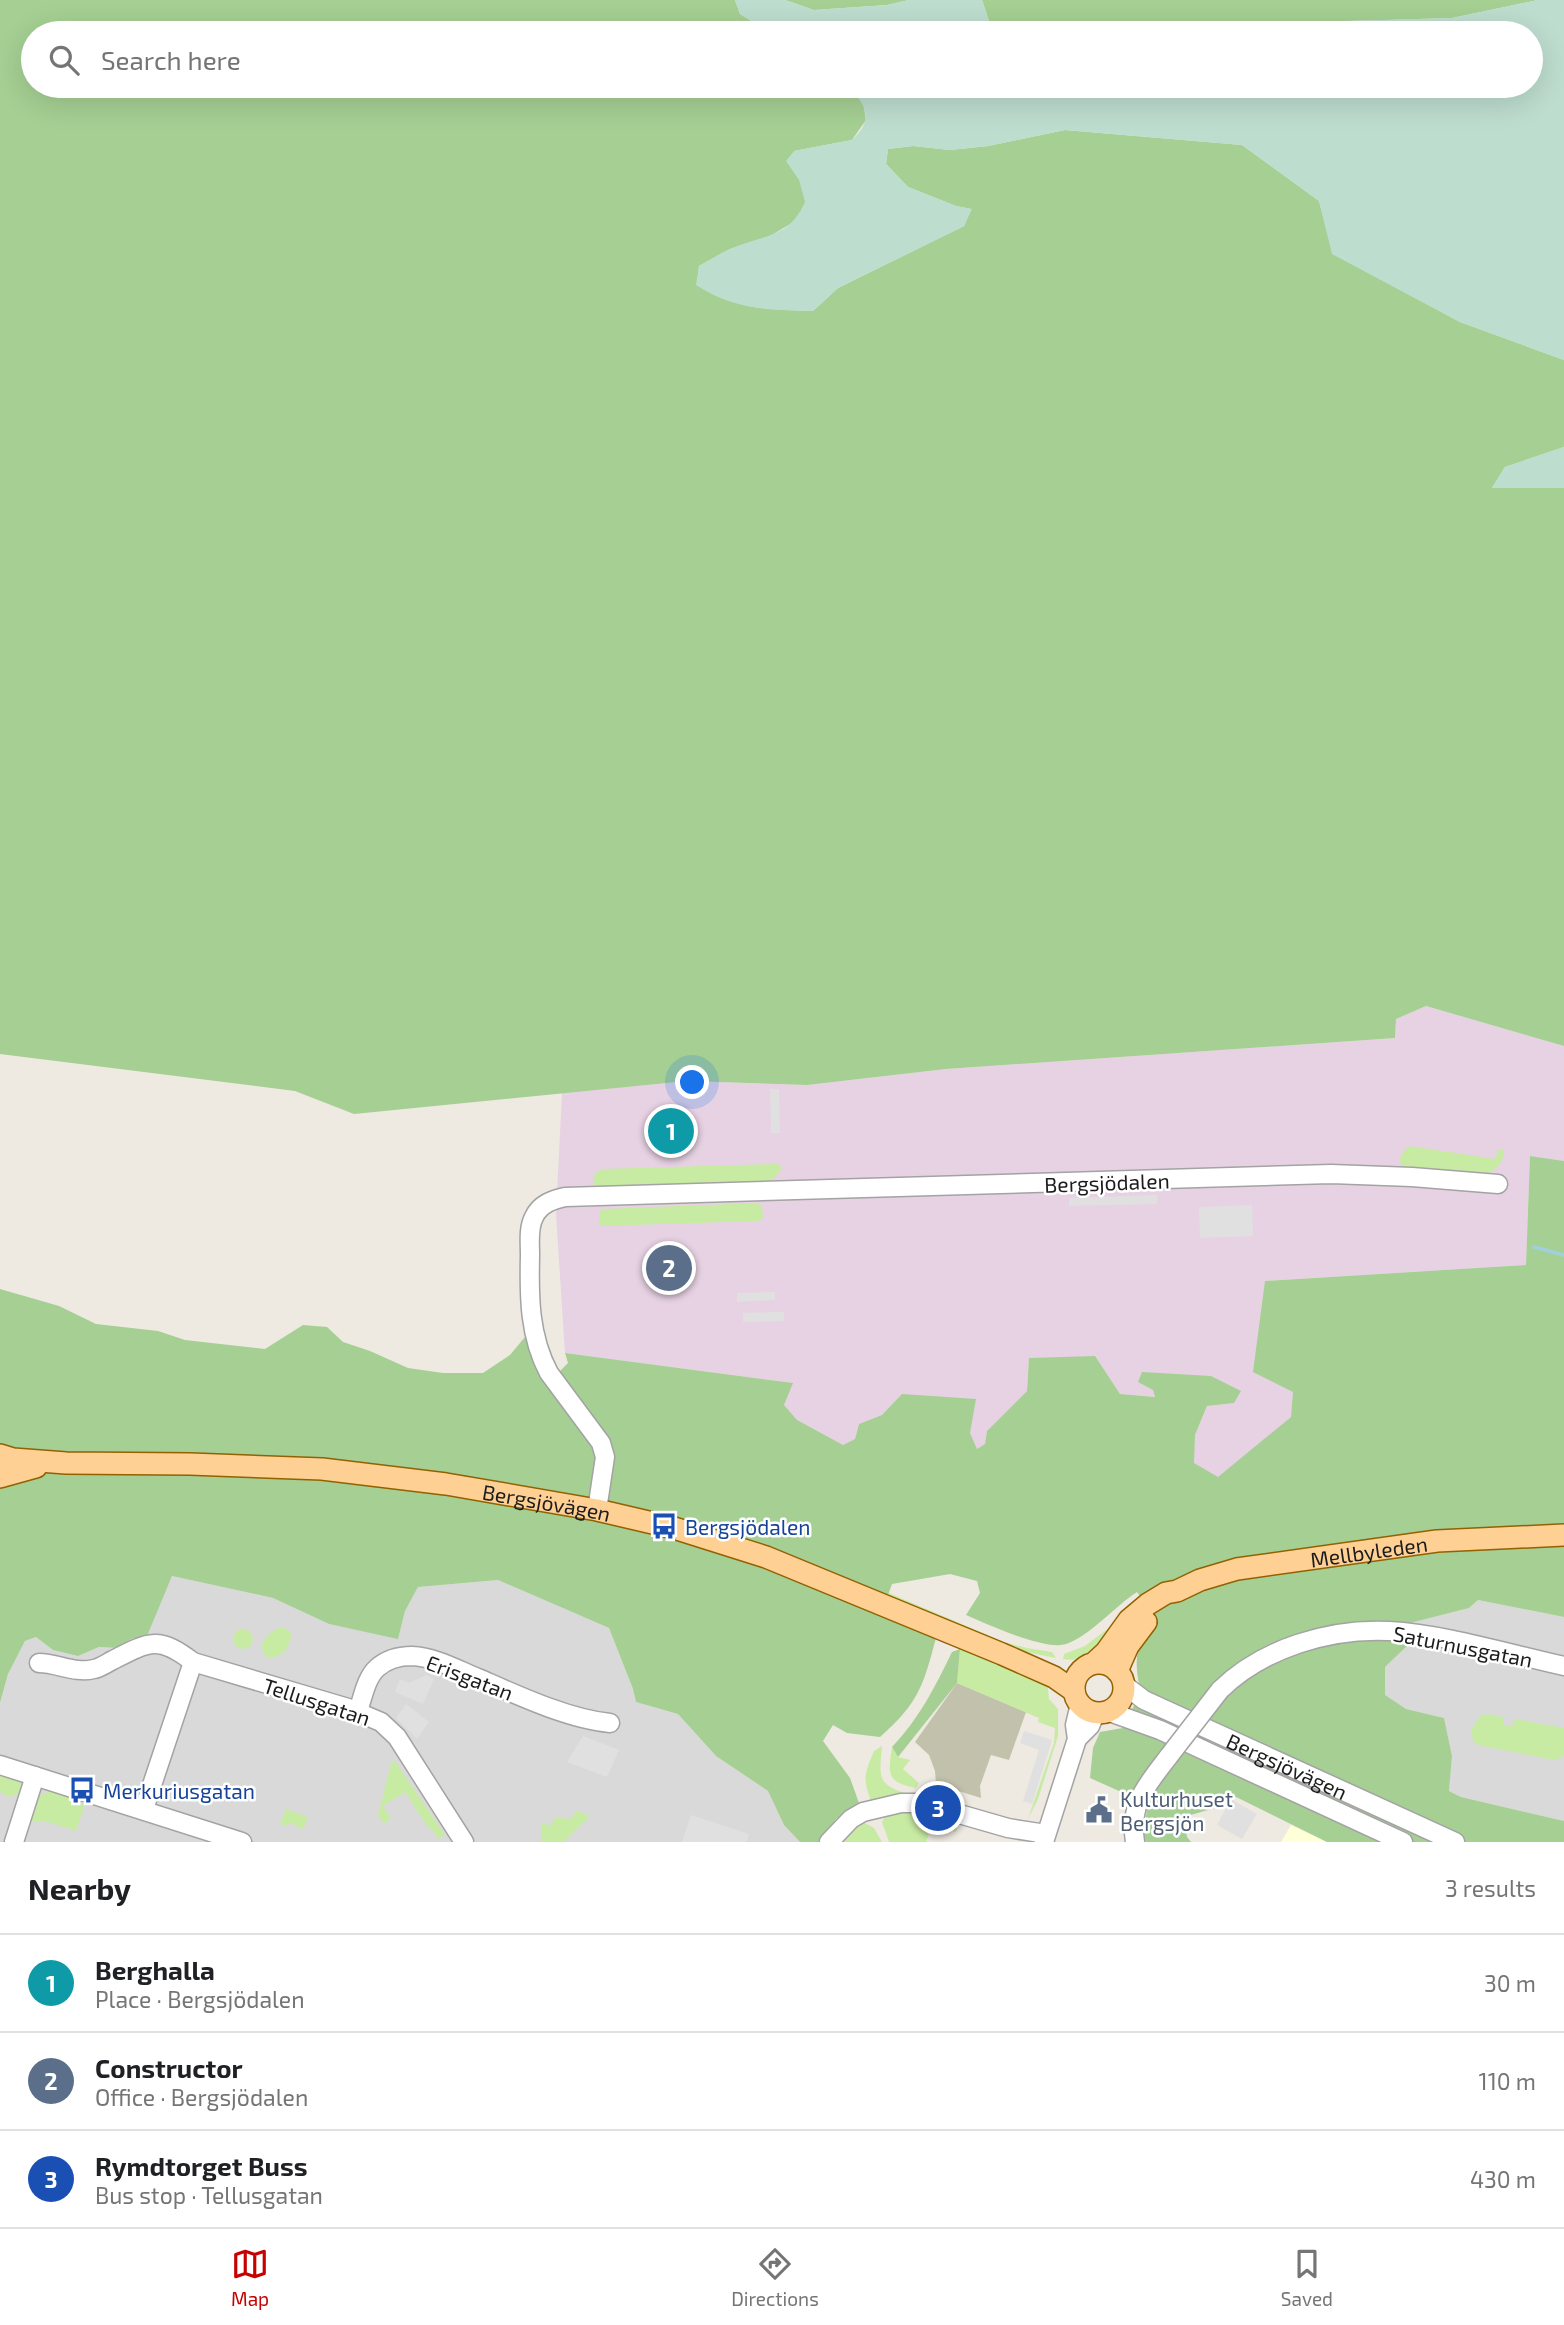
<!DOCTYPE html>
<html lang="en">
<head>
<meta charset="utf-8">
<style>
  body { margin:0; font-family:"Exo 2",sans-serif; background:#f2f2f2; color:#202124 }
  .you { position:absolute; left:693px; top:1083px; width:24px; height:24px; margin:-18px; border:5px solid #fff; border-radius:50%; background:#1a73e8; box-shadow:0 0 0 10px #1a73e833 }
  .badge { display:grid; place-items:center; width:46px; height:46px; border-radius:50%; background:#c70001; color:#fff; font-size:23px; font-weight:700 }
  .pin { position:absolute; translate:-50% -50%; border:4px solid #fff; box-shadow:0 2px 7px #0006 }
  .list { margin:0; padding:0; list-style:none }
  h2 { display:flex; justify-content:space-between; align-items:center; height:91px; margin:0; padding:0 28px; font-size:30px }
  h2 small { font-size:23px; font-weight:400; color:#757577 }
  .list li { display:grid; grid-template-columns:46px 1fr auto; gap:21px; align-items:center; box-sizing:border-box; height:98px; padding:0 28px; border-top:2px solid #e0e0e0 }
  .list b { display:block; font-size:26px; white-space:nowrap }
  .list p { margin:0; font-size:23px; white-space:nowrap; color:#757577 }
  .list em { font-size:23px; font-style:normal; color:#757577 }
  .icon { flex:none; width:38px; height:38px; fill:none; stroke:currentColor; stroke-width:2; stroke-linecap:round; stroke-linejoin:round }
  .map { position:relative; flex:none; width:1564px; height:1842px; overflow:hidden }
  .search { position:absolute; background:#fff; box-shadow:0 7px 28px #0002; left:21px; right:21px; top:21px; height:77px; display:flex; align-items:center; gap:18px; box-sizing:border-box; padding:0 24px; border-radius:38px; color:#757577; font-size:26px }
  .sheet { height:385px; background:#fff }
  nav { display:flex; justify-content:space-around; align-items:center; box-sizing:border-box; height:98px; border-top:2px solid #e0e0e0; background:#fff; font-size:19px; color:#757577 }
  nav a { display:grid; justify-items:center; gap:4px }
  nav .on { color:#c70001 }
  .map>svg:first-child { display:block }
</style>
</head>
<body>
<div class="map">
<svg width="1564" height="1842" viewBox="0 0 1564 1842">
  <rect width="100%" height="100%" fill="#eee9e1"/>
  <path fill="#dad9d9" d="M172,1576L273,1598L329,1624L398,1638L405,1611L418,1587L498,1580L609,1628L633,1689L636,1702L678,1714L716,1756L768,1791L784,1825L800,1842H0V1703L8,1674L25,1641L36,1637L53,1650L78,1656L99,1647L118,1648L131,1639L146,1636Z
    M1478,1600L1564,1617V1821L1461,1797L1449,1791L1452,1756L1444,1718L1406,1709L1385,1696V1667L1407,1646L1409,1623L1469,1608Z"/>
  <path fill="#e7d2e3" d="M1426,1006L1564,1046V1161L1530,1156L1526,1265L1265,1281L1294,1392L1291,1417L1218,1478L1193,1463L1195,1435L1207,1406L1234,1403L1153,1390L1155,1397L1120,1394L1095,1357L1029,1359L1027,1391L987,1431L985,1444L976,1450L970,1433L882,1415L859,1424L855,1439L844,1446L797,1421L784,1405L792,1383L565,1353L556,1214L562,1093L687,1081L807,1085L946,1069L1395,1038L1396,1019Z"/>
  <path fill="#ffffd8" d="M1291,1825L1327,1842H1281Z"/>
  <path fill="#c2c2ac" d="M957,1683L1026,1712L1009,1760L991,1755L980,1786L981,1798L936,1784L935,1771L929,1755L915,1742Z"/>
  <path fill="#c7eba3" d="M1410,1146L1495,1159L1498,1149L1504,1150C1504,1161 1497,1171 1485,1174C1471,1177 1424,1170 1407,1169L1402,1166C1397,1157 1403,1151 1410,1146Z
    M777,1164L782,1167C777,1179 769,1182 757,1183L597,1189L593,1183L595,1173L602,1169Z
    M758,1203L762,1206L763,1218L758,1221L599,1226V1212L603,1209Z
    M672,1515L856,1579L1004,1642L1027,1648L1052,1652L1056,1658L1021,1651Z
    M1134,1609C1114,1632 1097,1665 1063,1659L1064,1654L1085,1646Z
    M284,1627L291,1633C291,1647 281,1660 266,1657L261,1647C265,1636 272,1629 284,1627Z
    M233 1639a10 10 0 1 1 20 0a10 10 0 1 1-20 0Z
    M960,1649L1047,1680L1049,1699L1058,1709V1736L1038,1799L1028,1819L1054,1743L1055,1728L1038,1722L1039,1718L957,1683Z
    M1487,1714L1503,1717V1725L1513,1726L1515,1719L1564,1728V1756L1554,1760L1478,1745L1473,1741L1471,1730L1480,1716Z
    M882,1746C879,1779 877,1785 911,1795L871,1801C862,1777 865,1773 874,1751Z
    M892,1747L898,1757L910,1760L903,1769L919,1783L916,1788C886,1782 888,1774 892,1747Z
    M394,1760L445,1835L438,1839L431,1828L429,1829L405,1792L383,1806L391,1819L384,1823L378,1816L391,1763Z
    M0,1771L17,1777L21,1784L20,1793L9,1797L0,1792Z
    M50,1791L72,1798V1802L81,1806L83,1802L85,1804L76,1831L48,1822L29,1821L37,1797Z
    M286,1809L308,1817L302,1831L300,1827L288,1823L287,1826L280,1824Z
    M915,1810L958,1821L956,1832L932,1825L926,1842H889L882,1822L888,1811Z
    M577,1811L588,1815L589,1817L563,1842H541L542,1823L551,1826L555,1817L570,1819Z
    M861,1821L874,1828L882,1842H838Z"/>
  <path fill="#a5cf93" d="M0,0H735L740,14L771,33H33V86H847L863,101L866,120L852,140L794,151L806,202L797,220L770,236L730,249L699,266L697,285C734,309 769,310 813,311L838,288L964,226L971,209L956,206L908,187L886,164L888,149L913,146L950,150L988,146L1065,130L1242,145L1319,201L1333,254L1460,322L1564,360V447L1505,467L1492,488H1564V1046L1426,1006L1396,1019L1395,1038L946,1069L807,1085L687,1081L354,1114L295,1091L0,1054Z
    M785,0H909L887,5L814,10Z
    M982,0H1538L1452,18L1313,22L1258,33H993Z
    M1530,1156L1564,1161V1617L1478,1600L1469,1608L1410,1623L1407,1646L1385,1667V1695L1406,1709L1444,1718L1452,1756L1449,1791L1461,1797L1564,1821V1842H1327L1228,1793L1218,1807L1184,1817L1187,1837L1191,1842H1146L1143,1835L1148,1804L1090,1778L1093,1748L1100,1732L1123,1728L1143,1687L1139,1684C1133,1653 1139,1643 1154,1616L1137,1592C1115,1606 1090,1636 1066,1644C1045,1651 987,1624 966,1615L980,1593L977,1581L950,1574L892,1584L882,1611L937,1634C924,1683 920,1702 880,1737L847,1733L833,1725L823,1741L850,1778L859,1803L836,1819L819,1842H800L784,1825L768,1791L716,1756L678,1714L636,1702L633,1689L609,1628L498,1580L418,1587L405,1611L398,1639L329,1624L273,1598L172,1576L147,1636L131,1639L118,1648L99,1647L78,1656L53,1650L36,1637L25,1641L8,1674L0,1703V1289L59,1306L96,1324L158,1331L185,1340L265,1349L303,1325L327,1327L343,1342L370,1351L408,1368L443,1373H483L510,1355L525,1337L547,1384L568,1363L565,1353L793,1383L784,1405L797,1420L843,1445L855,1439L859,1424L882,1415L902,1394L976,1399L970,1433L977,1449L985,1444L987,1431L1027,1391L1029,1358L1095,1356L1120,1394L1155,1397L1153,1390L1138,1382L1142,1372L1211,1376L1241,1391L1234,1403L1207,1406L1195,1435L1194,1463L1218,1477L1291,1417L1293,1392L1253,1372L1265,1281L1526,1265Z
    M960,1649L957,1683L898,1757L892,1747C919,1719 935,1687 952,1652Z"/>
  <path fill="#bdddce" d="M735,0H785L814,10L887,5L909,0H982L993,33H771L740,14Z
    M1538,0H1564V360L1460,322L1332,254L1319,201L1242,145L1065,130L988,146L950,150L913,146L888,149L886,164L908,187L956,206L972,209L964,226L838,288L813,311C768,310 735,310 696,285L699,266C709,261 718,254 728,250C762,234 788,240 805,202L799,180L786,161L794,151L852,140C875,119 866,104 847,86H1531V33H1258L1313,22L1452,18Z
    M1564,447V488H1492L1505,467Z"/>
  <path fill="#e0e0e0" d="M770,1089H779L780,1133H771Z
    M1157,1195V1204L1069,1206V1198Z
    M1252,1205L1253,1236L1200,1238L1199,1207Z
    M775,1292V1300L737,1302V1293Z
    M784,1312V1321L743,1322V1313Z
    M426,1675L434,1679L423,1704L395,1692L400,1679L409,1683Z
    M406,1704L429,1722L417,1739L396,1718Z
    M1024,1731L1052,1740L1032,1804L1023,1801L1039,1750L1020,1743Z
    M583,1736L619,1750L607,1777L567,1762Z
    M1231,1799L1257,1814L1242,1839L1217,1825Z
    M691,1815L749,1834L747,1842H682Z"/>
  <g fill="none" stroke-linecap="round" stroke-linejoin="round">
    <path stroke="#9fd0de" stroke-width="3.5" d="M1534,1247L1564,1255"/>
    <g stroke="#a3a3a3" stroke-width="21">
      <g id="minor">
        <path d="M597,1510L605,1457L601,1443L549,1373C529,1336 529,1296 530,1255C530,1243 528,1228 534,1217C540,1204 552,1200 565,1197L1331,1174L1412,1177L1498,1184"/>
        <path d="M193,1662L348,1708L381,1722L397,1737L464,1842"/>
        <path d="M39,1663C57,1663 76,1674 94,1669C100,1668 107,1663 113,1660C150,1641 159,1636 193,1662L144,1809"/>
        <path id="s1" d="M1123,1684L1144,1700L1455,1842"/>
        <path d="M1220,1690C1263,1648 1330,1628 1389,1631C1445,1634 1509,1654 1564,1666"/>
        <path d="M358,1711C363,1697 366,1678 377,1668C387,1659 400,1656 412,1656C435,1657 458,1670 478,1678C517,1695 568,1719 610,1723"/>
        <path d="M1107,1711L1160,1730L1403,1842"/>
        <path d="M1077,1739L1090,1726L1096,1712"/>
        <path d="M0,1765L242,1842"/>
        <path d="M14,1842L35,1776"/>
        <path d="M829,1842L851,1819L863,1812L901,1803H921L1008,1828L1046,1834"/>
        <path d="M1044,1842L1077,1739L1075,1725L1080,1704"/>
        <path d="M1135,1842C1129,1803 1147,1785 1169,1756"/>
      </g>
    </g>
    <g stroke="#936100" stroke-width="24">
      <g id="major">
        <path id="s2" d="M0,1455L13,1459L66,1463L190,1464L322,1469L446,1484L597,1510L674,1528L766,1557L1002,1654L1054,1677L1074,1691"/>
        <path d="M0,1477L36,1467"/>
        <path id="s3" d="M1094,1663L1106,1652L1129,1620L1148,1604L1166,1593L1177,1591L1200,1580L1237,1569L1437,1541L1564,1535"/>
        <circle cx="1099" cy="1688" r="25"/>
        <path d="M1117,1671L1128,1646L1146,1622"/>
      </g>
    </g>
    <use href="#minor" stroke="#fff" stroke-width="18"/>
    <use href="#major" stroke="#ffd094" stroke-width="21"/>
    <g stroke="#a3a3a3" stroke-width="21" stroke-linecap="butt">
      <path id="minor-bridge" d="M1169,1756L1220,1690"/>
    </g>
    <use href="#minor-bridge" stroke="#fff" stroke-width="18"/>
  </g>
  <defs>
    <g id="bus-bare" transform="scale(2.1)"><path d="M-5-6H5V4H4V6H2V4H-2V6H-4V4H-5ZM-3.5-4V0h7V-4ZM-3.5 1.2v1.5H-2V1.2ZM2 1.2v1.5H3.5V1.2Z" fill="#1a4fb4" stroke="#fff" stroke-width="2.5" paint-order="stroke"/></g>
    <g id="civic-bare" transform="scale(2.1)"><path d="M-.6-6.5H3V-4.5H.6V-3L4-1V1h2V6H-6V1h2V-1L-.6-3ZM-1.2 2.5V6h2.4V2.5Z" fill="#5c6f8a" stroke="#fff" stroke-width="2.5" paint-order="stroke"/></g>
  </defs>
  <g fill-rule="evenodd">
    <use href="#bus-bare" x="664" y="1526"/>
    <use href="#bus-bare" x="82" y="1790"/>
    <use href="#civic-bare" x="1099" y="1810"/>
  </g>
  <g text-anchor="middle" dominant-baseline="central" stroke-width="5" stroke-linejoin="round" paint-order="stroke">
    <g font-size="21" fill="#1c1c1c" stroke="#fff">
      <text transform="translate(1107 1182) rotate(-2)">Bergsjödalen</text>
      <text stroke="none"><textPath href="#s2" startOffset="550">Bergsjövägen</textPath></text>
      <text stroke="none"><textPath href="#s3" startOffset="310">Mellbyleden</textPath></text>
      <text transform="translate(1463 1646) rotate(11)">Saturnusgatan</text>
      <text transform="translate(470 1677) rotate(21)">Erisgatan</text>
      <text transform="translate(317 1701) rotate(18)">Tellusgatan</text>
      <text stroke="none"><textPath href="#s1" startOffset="184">Bergsjövägen</textPath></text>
    </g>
    <g font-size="21" fill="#164399" stroke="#fff" text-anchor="start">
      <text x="685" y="1526">Bergsjödalen</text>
      <text x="103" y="1790">Merkuriusgatan</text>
    </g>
    <g font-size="21" fill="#4e5e75" stroke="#fff" text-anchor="start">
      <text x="1120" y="1798">Kulturhuset<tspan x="1120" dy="24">Bergsjön</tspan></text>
    </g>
  </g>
</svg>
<div class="you"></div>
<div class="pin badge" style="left:671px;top:1131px;background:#0f9aa8">1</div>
<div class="pin badge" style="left:669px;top:1268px;background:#5c6f8a">2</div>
<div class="pin badge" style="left:938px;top:1808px;background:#1a4fb4">3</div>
<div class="search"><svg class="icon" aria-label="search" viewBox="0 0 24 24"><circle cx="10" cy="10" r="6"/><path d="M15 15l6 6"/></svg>Search here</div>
</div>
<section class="sheet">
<h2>Nearby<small>3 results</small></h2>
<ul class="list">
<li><span class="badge" style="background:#0f9aa8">1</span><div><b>Berghalla</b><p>Place · Bergsjödalen</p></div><em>30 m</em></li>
<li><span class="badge" style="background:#5c6f8a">2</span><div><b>Constructor</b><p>Office · Bergsjödalen</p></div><em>110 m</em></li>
<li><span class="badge" style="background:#1a4fb4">3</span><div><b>Rymdtorget Buss</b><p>Bus stop · Tellusgatan</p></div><em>430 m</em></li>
</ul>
</section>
<nav>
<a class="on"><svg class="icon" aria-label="map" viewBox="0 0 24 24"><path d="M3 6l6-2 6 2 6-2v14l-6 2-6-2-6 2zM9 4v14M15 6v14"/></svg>Map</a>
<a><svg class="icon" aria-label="directions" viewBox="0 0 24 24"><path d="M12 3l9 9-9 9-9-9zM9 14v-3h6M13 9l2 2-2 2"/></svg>Directions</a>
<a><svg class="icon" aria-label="saved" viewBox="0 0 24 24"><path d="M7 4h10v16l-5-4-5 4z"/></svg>Saved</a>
</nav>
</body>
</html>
